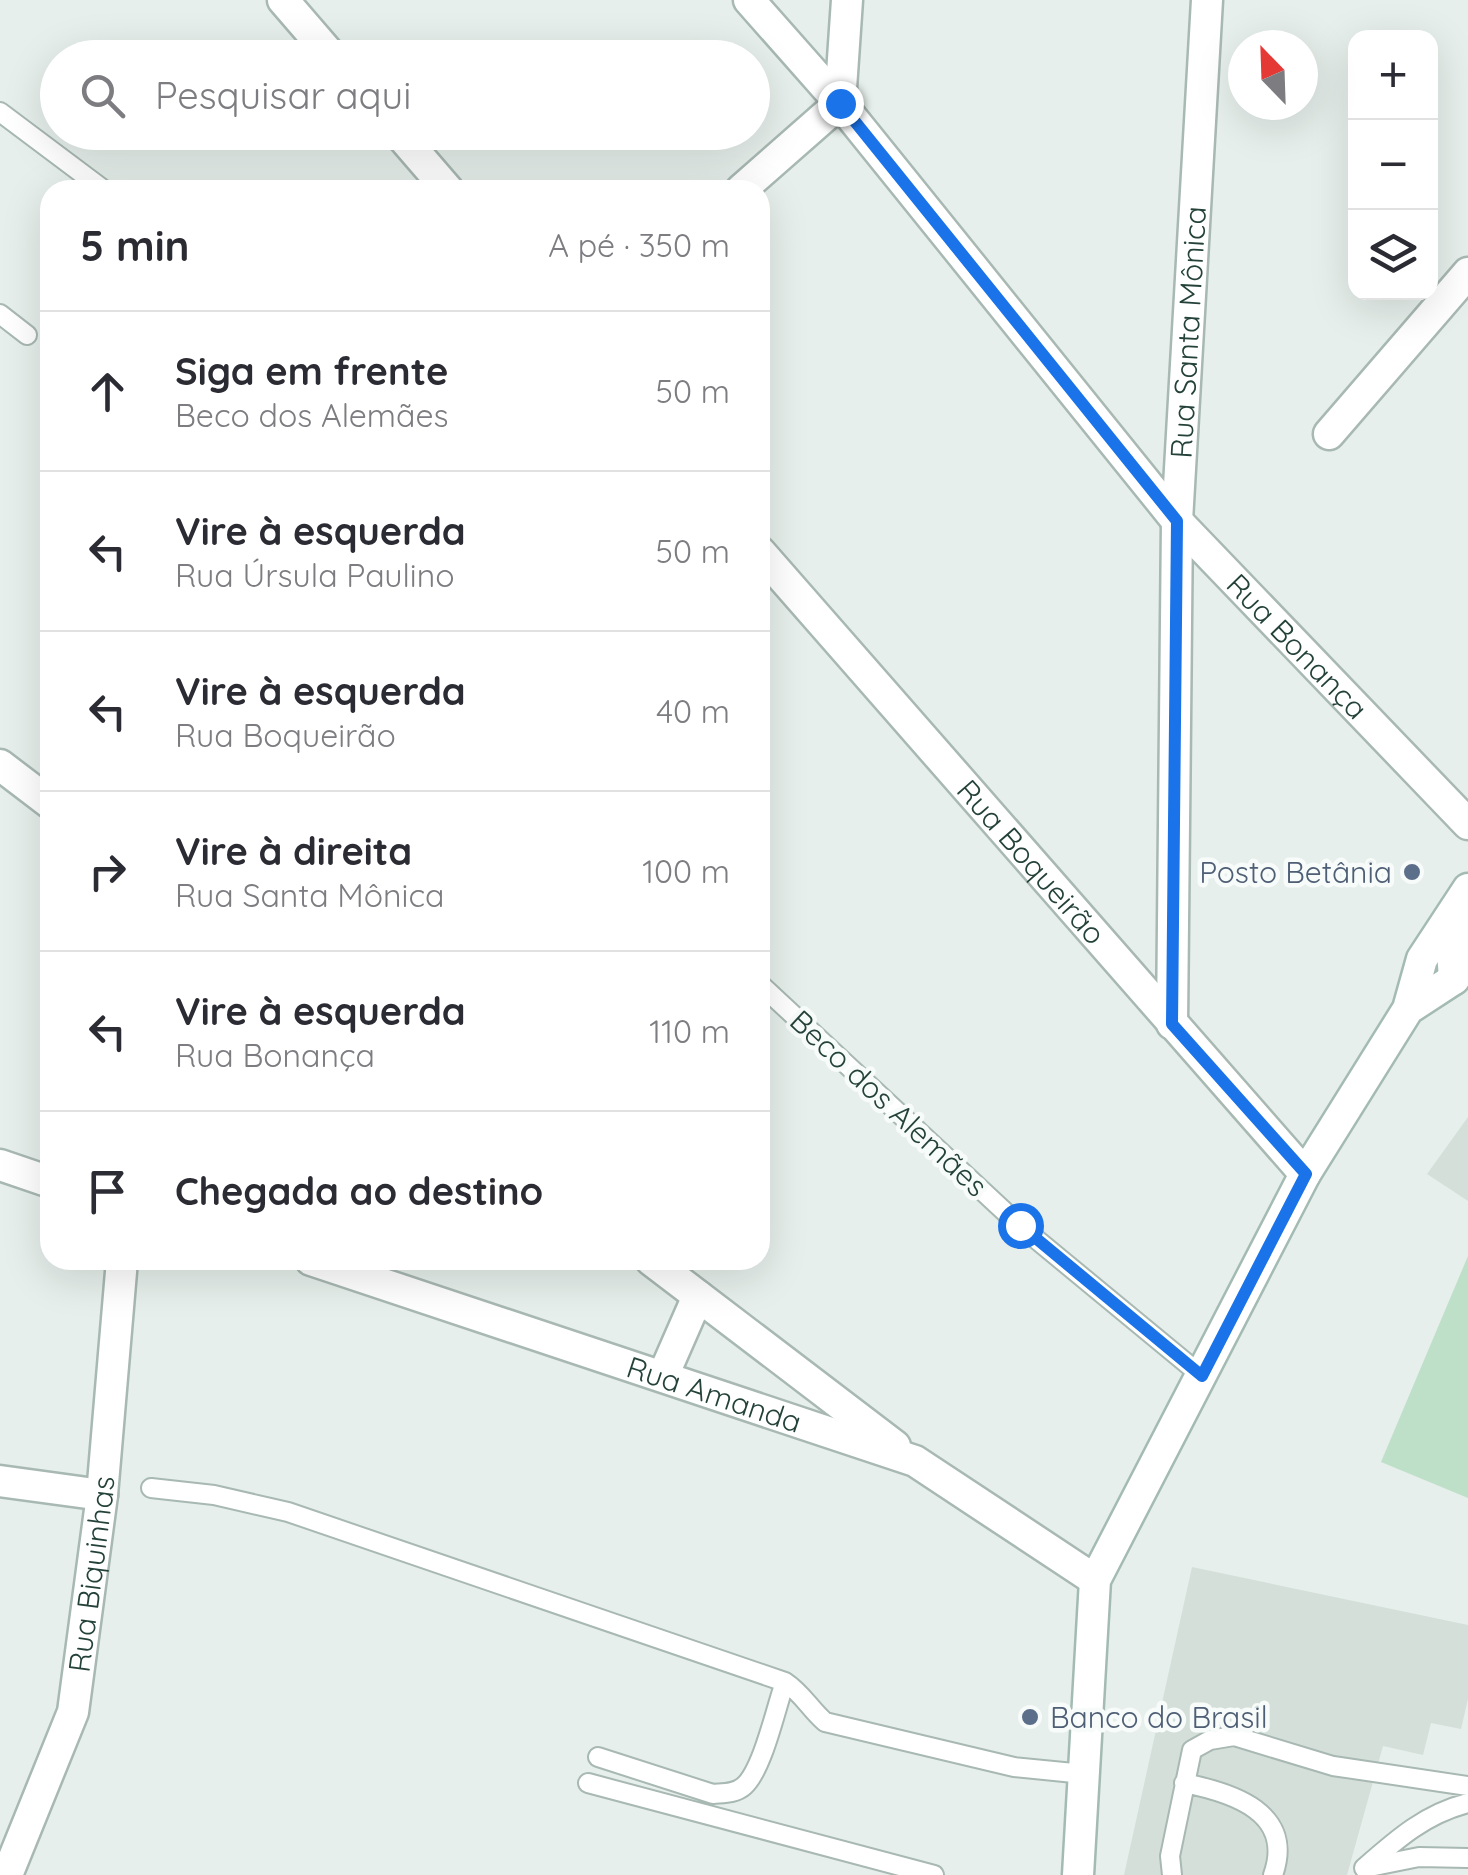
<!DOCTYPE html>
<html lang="pt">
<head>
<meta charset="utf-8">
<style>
  body { margin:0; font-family:Quicksand,sans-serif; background:#f7f7f7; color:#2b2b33 }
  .controls { position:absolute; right:30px; top:30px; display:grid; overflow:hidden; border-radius:20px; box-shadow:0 10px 40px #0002 }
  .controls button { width:90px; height:90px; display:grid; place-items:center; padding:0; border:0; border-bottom:2px solid #e1e1e2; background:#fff; color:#2b2b33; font:50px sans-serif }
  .compass { position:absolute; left:1228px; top:30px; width:90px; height:90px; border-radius:50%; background:#fff; box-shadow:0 10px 40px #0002; rotate:337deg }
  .stop { position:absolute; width:30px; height:30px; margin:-22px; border:8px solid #1a73e8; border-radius:50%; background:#fff }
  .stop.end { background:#1a73e8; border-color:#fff; box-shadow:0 2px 10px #0008 }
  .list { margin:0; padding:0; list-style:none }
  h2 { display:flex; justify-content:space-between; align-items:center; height:130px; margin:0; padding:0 40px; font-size:42px }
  h2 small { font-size:32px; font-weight:400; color:#7c7c81 }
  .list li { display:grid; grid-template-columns:65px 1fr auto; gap:30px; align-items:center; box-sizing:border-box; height:160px; padding:0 40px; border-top:2px solid #e1e1e2 }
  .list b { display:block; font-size:38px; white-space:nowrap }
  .list p { margin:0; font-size:32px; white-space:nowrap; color:#7c7c81 }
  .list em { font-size:32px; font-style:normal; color:#7c7c81 }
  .icon { flex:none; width:55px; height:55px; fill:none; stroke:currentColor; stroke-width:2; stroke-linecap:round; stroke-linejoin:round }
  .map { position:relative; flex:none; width:1468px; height:1875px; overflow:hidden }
  .search { position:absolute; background:#fff; box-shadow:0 10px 40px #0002; left:40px; top:40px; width:730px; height:110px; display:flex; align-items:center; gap:25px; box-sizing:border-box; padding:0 35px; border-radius:55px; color:#7c7c81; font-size:38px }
  .panel { position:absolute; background:#fff; box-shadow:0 10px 40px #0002; left:40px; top:180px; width:730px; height:1090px; border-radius:30px }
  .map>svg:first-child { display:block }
</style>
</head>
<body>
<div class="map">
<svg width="1468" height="1875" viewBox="0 0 1468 1875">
  <rect width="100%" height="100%" fill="#e6efeb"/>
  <path fill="#d4dfda" d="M1468,1117V1201L1427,1174Z
    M1192,1567L1468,1625V1699L1461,1729L1431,1723L1423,1755L1383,1746L1347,1875H1124Z"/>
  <path fill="#bfe0c8" d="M1468,1256V1498L1381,1462Z"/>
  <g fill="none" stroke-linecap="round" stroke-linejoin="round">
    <g stroke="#a8b8b2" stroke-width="22">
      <path id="lane" d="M0,112L104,190
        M0,314L27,335
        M760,984L1019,1225L1202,1376
        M151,1488L214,1495L288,1512L785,1682C802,1693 810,1709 825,1722L1014,1767L1084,1774
        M598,1757L713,1794C723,1793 735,1794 744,1786C763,1769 776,1707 785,1682
        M588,1783L934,1875
        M1184,1783C1234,1793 1295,1813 1273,1875
        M1468,1803C1425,1814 1397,1839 1364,1868L1419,1857L1468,1858
        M1172,1875L1170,1856L1192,1750L1210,1740L1234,1736L1333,1766L1468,1786"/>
    </g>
    <g stroke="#a8b8b2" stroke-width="35">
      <g id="street">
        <path d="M283,0L333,58"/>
        <path id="s1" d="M749,0L840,103L1177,521L1468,824"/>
        <path d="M398,132L448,190"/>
        <path d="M741,190L840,103L847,0"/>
        <path d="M1329,434L1468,273"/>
        <path id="s2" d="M760,552L1305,1174"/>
        <path d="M0,765L50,803"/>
        <path d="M1454,979L1452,951L1468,926"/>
        <path id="s3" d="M1172,1024L1177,521L1207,0"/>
        <path d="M0,1165L50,1182"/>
        <path id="s4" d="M311,1260L915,1461L1095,1580"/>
        <path d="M651,1260L895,1446"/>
        <path d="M663,1376L698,1296"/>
        <path d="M0,1481L102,1495"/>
        <path id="s5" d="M7,1875L73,1712L102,1495L122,1260"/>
      </g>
    </g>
    <g stroke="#a4bbb3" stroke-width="35">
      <path id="secondary" d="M1408,1009L1454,979L1468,960
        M1078,1875L1095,1580L1305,1174L1408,1009L1422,959L1468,889"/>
    </g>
    <use href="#lane" stroke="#fff" stroke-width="18"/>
    <use href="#street" stroke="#fff" stroke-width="30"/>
    <use href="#secondary" stroke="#fff" stroke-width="30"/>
  </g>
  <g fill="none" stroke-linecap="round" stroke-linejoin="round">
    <path stroke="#1a73e8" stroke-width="12" d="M840,103L1177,521L1172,1024L1306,1174L1202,1376L1020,1225"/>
  </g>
  <g fill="#5c6f8a" stroke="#f7fbf9" stroke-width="4">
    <circle cx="1412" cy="872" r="10"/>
    <circle cx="1030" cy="1717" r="10"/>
  </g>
  <g text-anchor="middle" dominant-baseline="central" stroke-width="9" stroke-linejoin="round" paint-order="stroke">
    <g font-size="30" fill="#24423a" stroke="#f7fbf9">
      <text stroke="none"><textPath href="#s3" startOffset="692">Rua Santa Mônica</textPath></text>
      <text stroke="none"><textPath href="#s1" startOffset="848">Rua Bonança</textPath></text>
      <text stroke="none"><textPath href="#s2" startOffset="412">Rua Boqueirão</textPath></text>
      <text transform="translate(889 1103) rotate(43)">Beco dos Alemães</text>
      <text stroke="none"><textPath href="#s4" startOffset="425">Rua Amanda</textPath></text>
      <text stroke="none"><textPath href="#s5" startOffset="315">Rua Biquinhas</textPath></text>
    </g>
    <g font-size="30" fill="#4e5e75" stroke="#f7fbf9" text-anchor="end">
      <text x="1392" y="872">Posto Betânia</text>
      <text x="1050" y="1717" text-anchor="start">Banco do Brasil</text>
    </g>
  </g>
</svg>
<div class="controls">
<button>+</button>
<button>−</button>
<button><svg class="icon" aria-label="layers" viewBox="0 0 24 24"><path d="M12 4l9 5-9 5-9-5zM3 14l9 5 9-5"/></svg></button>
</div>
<svg class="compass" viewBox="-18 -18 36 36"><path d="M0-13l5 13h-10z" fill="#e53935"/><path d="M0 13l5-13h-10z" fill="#7c7c81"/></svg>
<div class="stop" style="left:1020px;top:1225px"></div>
<div class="stop end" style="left:840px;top:103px"></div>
<div class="search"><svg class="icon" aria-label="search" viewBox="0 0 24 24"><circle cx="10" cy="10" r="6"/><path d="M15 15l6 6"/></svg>Pesquisar aqui</div>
<section class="panel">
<h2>5 min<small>A pé · 350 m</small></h2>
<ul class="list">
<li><svg class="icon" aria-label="ahead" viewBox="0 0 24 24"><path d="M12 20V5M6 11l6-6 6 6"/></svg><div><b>Siga em frente</b><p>Beco dos Alemães</p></div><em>50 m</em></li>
<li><svg class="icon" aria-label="left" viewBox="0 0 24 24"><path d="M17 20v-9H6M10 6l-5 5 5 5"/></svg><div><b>Vire à esquerda</b><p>Rua Úrsula Paulino</p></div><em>50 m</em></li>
<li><svg class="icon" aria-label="left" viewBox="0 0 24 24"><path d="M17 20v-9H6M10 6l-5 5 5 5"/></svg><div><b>Vire à esquerda</b><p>Rua Boqueirão</p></div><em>40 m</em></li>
<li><svg class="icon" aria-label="right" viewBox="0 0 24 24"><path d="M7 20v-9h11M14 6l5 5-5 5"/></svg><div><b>Vire à direita</b><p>Rua Santa Mônica</p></div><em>100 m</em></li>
<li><svg class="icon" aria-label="left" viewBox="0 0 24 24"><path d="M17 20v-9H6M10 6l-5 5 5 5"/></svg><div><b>Vire à esquerda</b><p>Rua Bonança</p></div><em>110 m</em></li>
<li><svg class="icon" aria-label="arrive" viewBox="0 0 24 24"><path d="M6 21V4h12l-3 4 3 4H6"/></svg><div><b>Chegada ao destino</b></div></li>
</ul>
</section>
</div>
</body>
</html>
